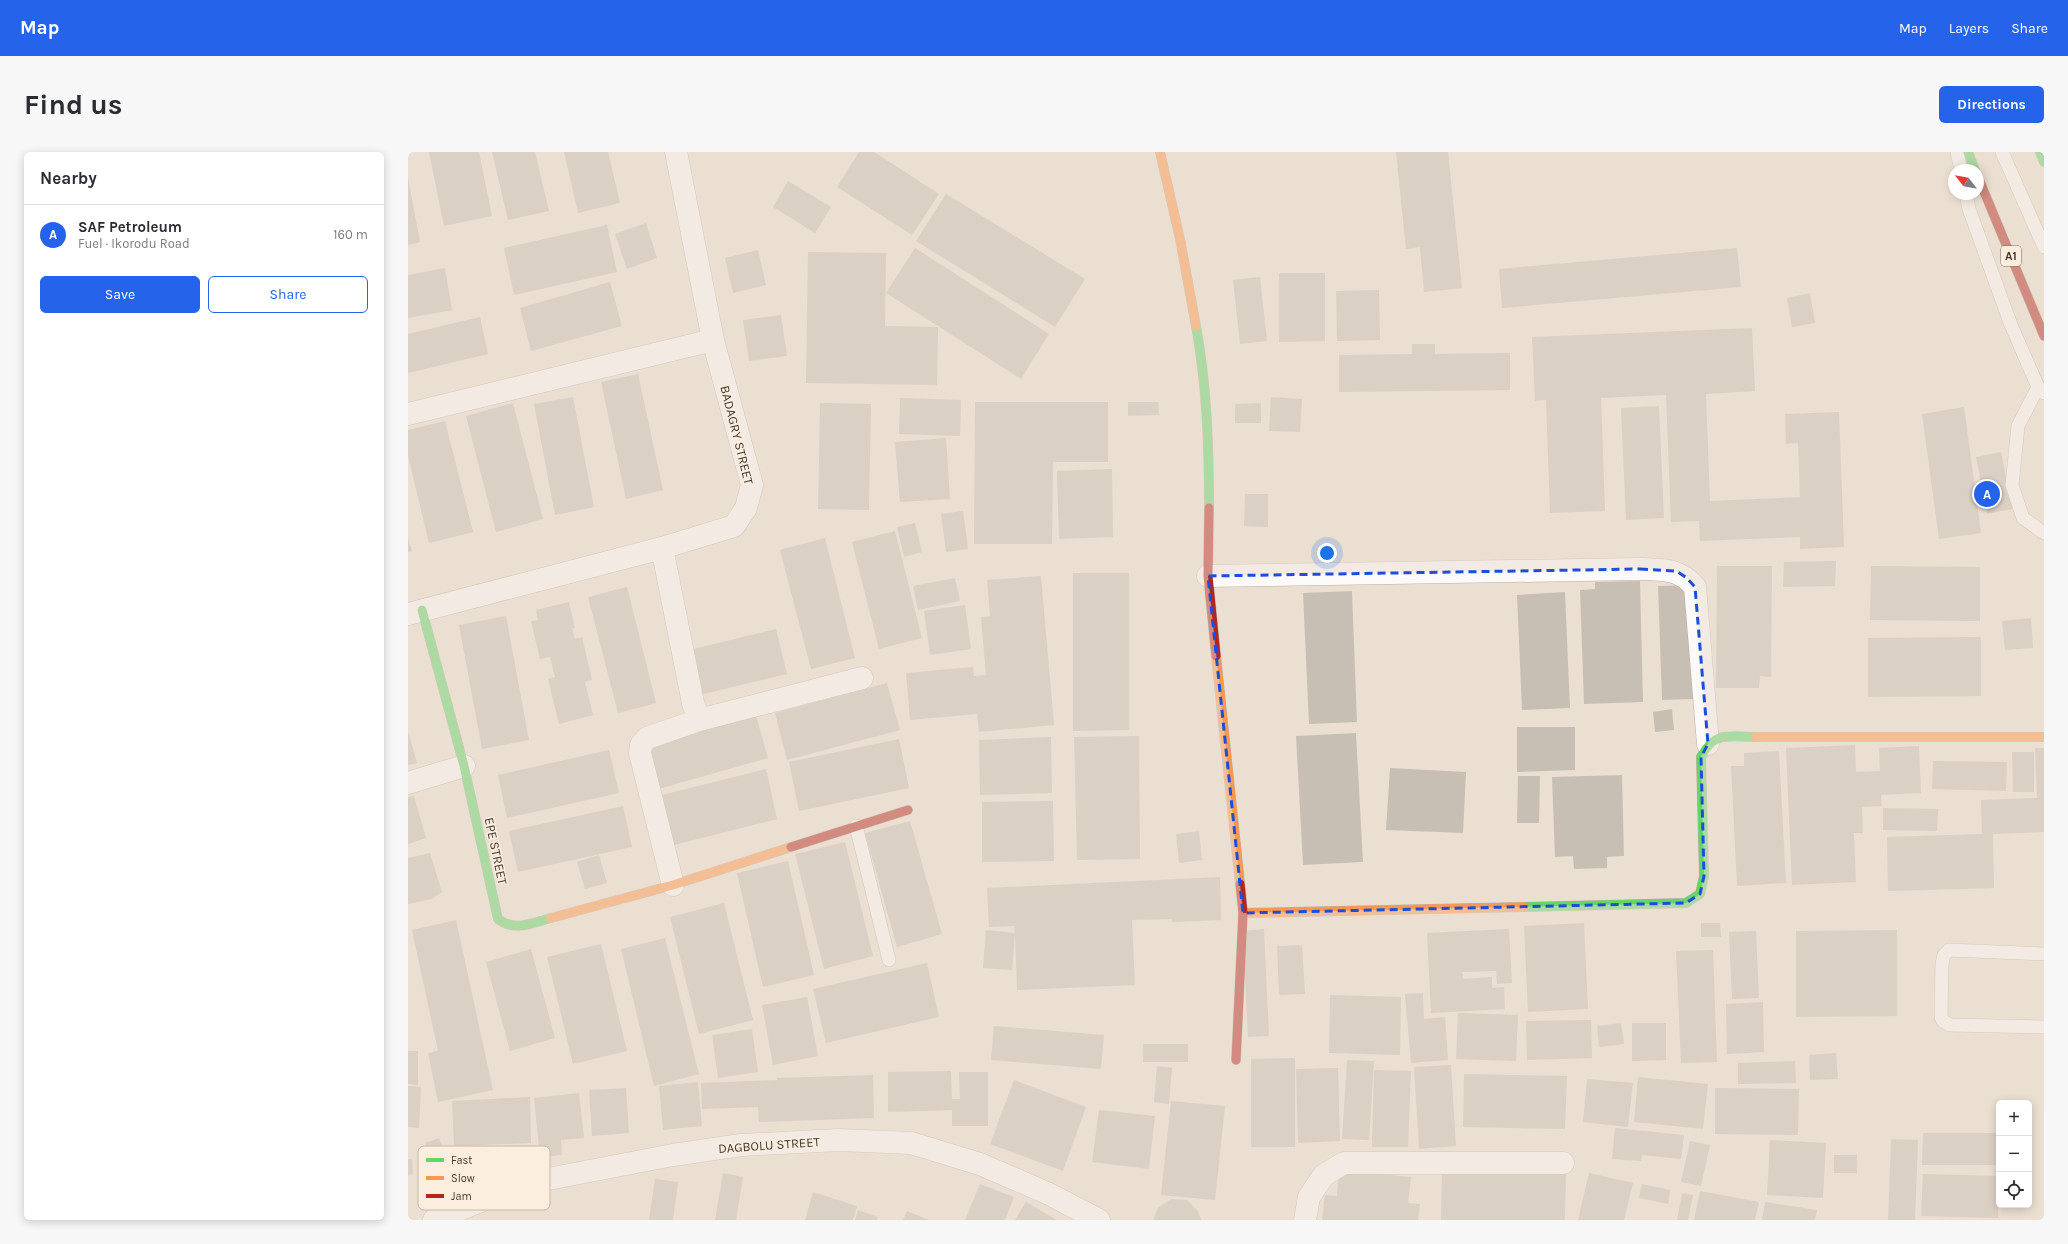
<!DOCTYPE html>
<html lang="en">
<head>
<meta charset="utf-8">
<style>
  body { margin:0; font-family:Karla,sans-serif; background:#f7f7f7; color:#2b2b33 }
  .controls { position:absolute; right:12px; bottom:12px; display:grid; overflow:hidden; border-radius:6px; box-shadow:0 2px 10px #0003 }
  .controls button { width:36px; height:36px; display:grid; place-items:center; padding:0; border:0; border-bottom:1px solid #e1e1e2; background:#fff; color:#2b2b33; font:20px sans-serif }
  .compass { position:absolute; left:1540px; top:12px; width:36px; height:36px; border-radius:50%; background:#fff; box-shadow:0 2px 10px #0003; rotate:301deg }
  .you { position:absolute; left:919px; top:401px; width:14px; height:14px; margin:-10px; border:3px solid #fff; border-radius:50%; background:#1a73e8; box-shadow:0 0 0 6px #1a73e833 }
  .badge { display:grid; place-items:center; width:26px; height:26px; border-radius:50%; background:#2563eb; color:#fff; font-size:13px; font-weight:700 }
  .pin { position:absolute; translate:-50% -50%; border:2px solid #fff; box-shadow:0 1px 4px #0006 }
  .list { margin:0; padding:0; list-style:none }
  h2 { display:flex; justify-content:space-between; align-items:center; height:52px; margin:0; padding:0 16px; font-size:17px }
  h2 small { font-size:13px; font-weight:400; color:#7c7c81 }
  .list li { display:grid; grid-template-columns:26px 1fr auto; gap:12px; align-items:center; box-sizing:border-box; height:60px; padding:0 16px; border-top:1px solid #e1e1e2 }
  .list b { display:block; font-size:15px; white-space:nowrap }
  .list p { margin:0; font-size:13px; white-space:nowrap; color:#7c7c81 }
  .list em { font-size:13px; font-style:normal; color:#7c7c81 }
  .actions { display:flex; gap:8px; padding:12px 16px }
  .actions a { flex:1; padding:9px 0; border:1px solid #2563eb; border-radius:6px; text-align:center; font-size:14px; color:#2563eb }
  .actions .main { background:#2563eb; color:#fff }
  .icon { flex:none; width:22px; height:22px; fill:none; stroke:currentColor; stroke-width:2; stroke-linecap:round; stroke-linejoin:round }
  .map { position:relative; flex:none; width:1636px; height:1068px; overflow:hidden; border-radius:6px }
  header { display:flex; align-items:center; gap:24px; box-sizing:border-box; height:56px; padding:0 20px; background:#2563eb; color:#fff }
  header strong { font-size:19px }
  nav { display:flex; gap:22px; margin-inline-start:auto; font-size:14px }
  .intro { display:flex; align-items:center; justify-content:space-between; box-sizing:border-box; height:96px; padding:0 24px }
  h1 { margin:0; font-size:28px }
  .button { padding:10px 18px; border-radius:6px; background:#2563eb; color:#fff; font-size:14px; font-weight:700 }
  main { display:flex; gap:24px; padding:0 24px }
  aside { flex:1; background:#fff; border-radius:6px; box-shadow:0 2px 10px #0003 }
  .map>svg:first-child { display:block }
</style>
</head>
<body>
<header>
<strong>Map</strong>
<nav><a>Map</a><a>Layers</a><a>Share</a></nav>
</header>
<div class="intro"><h1>Find us</h1><a class="button">Directions</a></div>
<main>
<aside>
<h2>Nearby<small></small></h2>
<ul class="list">
<li><span class="badge">A</span><div><b>SAF Petroleum</b><p>Fuel · Ikorodu Road</p></div><em>160 m</em></li>
</ul>
<div class="actions"><a class="main">Save</a><a>Share</a></div>
</aside>
<div class="map">
<svg width="1636" height="1068" viewBox="0 0 1636 1068">
  <rect width="100%" height="100%" fill="#ebdfd1"/>
  <path fill="#c8bfb4" d="M21,0H71L84,64L36,74Z
    M84,0H127L141,59L100,68Z
    M156,0H200L212,51L170,61Z
    M451,0H466L531,42L504,83L429,35Z
    M988,0H1040L1054,136L1016,140L1012,95L998,97Z
    M0,26L12,90L0,93Z
    M380,29L423,55L407,81L365,55Z
    M538,42L677,127L647,175L508,89Z
    M238,71L249,106L219,117L207,82Z
    M199,73L209,120L106,143L96,96Z
    M507,96L641,182L613,227L478,141Z
    M1329,96L1333,135L1094,156L1091,117Z
    M350,98L358,133L325,141L317,106Z
    M400,100L478,101L477,174L530,175L529,233L398,231Z
    M37,116L44,158L0,166V123Z
    M871,121H917V189L871,190Z
    M852,125L859,189L832,192L825,128Z
    M202,130L214,174L123,199L112,156Z
    M971,138L972,188L929,189L928,139Z
    M1402,141L1407,171L1384,175L1379,146Z
    M373,163L379,204L341,209L335,168Z
    M72,165L80,202L0,221V182Z
    M1344,176L1347,239L1298,242L1302,349L1392,345L1390,291L1378,292L1377,262L1431,260L1436,395L1392,397V385L1292,389L1291,369L1263,370L1258,243L1193,246L1197,359L1142,361L1138,248L1127,249L1124,185Z
    M1004,192H1027V202L1102,201V238L931,240V203L1004,202Z
    M230,222L255,338L218,347L193,230Z
    M165,245L186,355L147,363L126,252Z
    M863,245L894,247L892,280L861,279Z
    M492,246L553,248L552,284L491,282Z
    M567,250H700V310H645L644,392H566Z
    M720,250H750L751,263L720,264Z
    M105,251L135,367L88,380L58,264Z
    M412,251L463,252L461,358L410,357Z
    M853,251V271H827V252Z
    M1251,254L1256,366L1218,368L1213,256Z
    M1556,255L1573,381L1531,387L1514,262Z
    M37,269L65,380L21,391L0,304V278Z
    M538,286L542,347L492,350L487,290Z
    M1593,300L1604,357L1579,362L1568,305Z
    M704,317L705,385L651,387L649,319Z
    M837,342H860V375L836,374Z
    M555,359L560,397L538,400L533,362Z
    M507,371L514,400L496,405L489,375Z
    M487,379L514,486L471,497L444,390Z
    M0,386L4,399L0,400Z
    M417,386L447,506L403,517L372,398Z
    M1428,409L1427,434L1375,435L1376,410Z
    M1309,414H1364L1363,525L1352,524L1351,536H1308Z
    M1463,414L1572,415V469L1462,468Z
    M665,421H721V578L665,579Z
    M633,424L646,573L571,580L569,562L502,568L498,521L565,515L566,524L578,523L573,465L582,464L579,428Z
    M547,426L552,449L510,458L505,434Z
    M1232,429L1235,550L1176,552L1172,438L1187,437V430Z
    M1282,433L1286,547L1254,548L1250,434Z
    M219,435L248,551L210,561L180,445Z
    M944,439L949,570L901,572L895,441Z
    M1157,440L1162,556L1114,558L1109,443Z
    M161,450L167,476H164L167,487L174,485L184,528L177,530L185,563L151,572L140,527L147,525L142,505L132,507L123,469L130,468L128,458Z
    M557,453L563,497L522,503L516,459Z
    M98,464L121,588L74,597L51,473Z
    M1623,466L1625,496L1597,498L1594,469Z
    M368,477L379,522L295,542L285,497Z
    M1573,485V544L1460,545V486Z
    M479,531L492,578L379,608L367,561Z
    M1264,557L1266,578L1247,580L1245,560Z
    M348,564L360,606L247,638L236,595Z
    M1109,575H1167V618L1109,620Z
    M0,579L9,611L0,613Z
    M948,581L955,710L895,713L888,584Z
    M731,584L732,707L669,708L666,585Z
    M643,585L644,641L572,643L571,588Z
    M491,587L501,636L391,659L381,610Z
    M1447,593L1448,620L1472,619L1471,596L1511,594L1513,641L1473,643L1474,654L1454,655L1455,681H1446L1448,730L1384,733L1378,596Z
    M1627,596H1636V680L1585,682L1586,736L1480,739L1479,685L1574,682L1573,648L1629,646Z
    M201,598L211,641L99,666L90,623Z
    M1371,599L1378,731L1329,734L1323,614H1336V601Z
    M1604,600H1626V640H1605Z
    M1525,609L1599,610L1598,639L1524,637Z
    M982,616L1058,620L1055,681L978,678Z
    M358,617L369,667L262,694L250,644Z
    M1214,623L1216,704L1199,705V716L1166,717L1165,704L1147,705L1144,625Z
    M1110,624H1132L1131,671H1109Z
    M6,644L18,686L0,692V645Z
    M645,649L646,709L574,710V650Z
    M215,654L224,695L110,720L101,679Z
    M1475,656L1530,657L1529,679L1475,678Z
    M502,669L534,782L489,795L457,681Z
    M791,679L794,708L771,711L768,682Z
    M437,690L465,804L416,817L387,702Z
    M22,701L34,740L24,747L0,752V706Z
    M191,703L199,731L177,737L169,710Z
    M380,709L406,823L355,835L329,721Z
    M812,725L813,768L764,770V767L724,768L727,833L609,838L607,781L604,818L575,816L578,778L607,781L606,774L581,775L579,736Z
    M316,751L345,868L291,882L262,765Z
    M48,768L85,938L30,950L20,901L30,899L4,778Z
    M1176,771L1180,857L1120,860L1116,774Z
    M1293,771H1312L1313,785H1293Z
    M856,777L861,884L840,885L835,779Z
    M1101,777L1104,831L1089,832L1088,819L1054,820L1055,827L1084,825V836L1096,835L1097,857L1023,861L1019,781Z
    M1489,778V864L1388,865V779Z
    M1348,779L1351,846L1324,847L1321,780Z
    M257,786L291,922L246,934L213,797Z
    M193,792L219,899L165,912L139,805Z
    M894,793L897,842L871,843L869,794Z
    M123,797L147,886L102,899L78,810Z
    M1305,798L1309,910L1273,911L1268,799Z
    M519,811L531,865L418,891L405,837Z
    M1015,841L1016,867L1037,865L1040,908L1003,911L997,842Z
    M922,843L993,845L992,903L921,901Z
    M399,845L410,904L365,913L354,853Z
    M1355,850L1356,900L1319,902L1318,852Z
    M1050,861L1110,863L1108,909L1048,907Z
    M1183,868L1184,906L1119,908L1118,869Z
    M1213,871L1216,892L1191,895L1189,874Z
    M1224,871H1258V908L1224,909Z
    M586,874L696,883L693,917L583,908Z
    M344,877L350,920L310,926L304,883Z
    M735,892H780V910H735Z
    M0,899H10V933L0,932Z
    M1428,901L1430,927L1402,928L1401,903Z
    M887,906V995H843V907Z
    M939,908L966,909L961,988L934,987Z
    M1387,909L1388,931L1330,932V911Z
    M1043,913L1048,994L1011,997L1006,915Z
    M749,914L764,916L761,952L746,950Z
    M930,916L932,989L890,991L888,917Z
    M966,918L1003,919L1000,995H964Z
    M543,919L544,947H552L551,920H580V974H544V958L480,960V920Z
    M1056,922L1159,924L1157,977L1055,975Z
    M465,923L466,966L351,970L350,955L294,957L293,931L369,928V926Z
    M1230,925L1300,932L1295,977L1226,970Z
    M1179,927L1225,931L1220,975L1175,970Z
    M606,928L678,955L655,1019L582,992Z
    M290,930L294,974L255,978L251,934Z
    M0,934L13,935L11,976L0,975Z
    M218,936L221,981L184,984L181,938Z
    M1307,936L1391,937L1390,983L1307,982Z
    M171,941L176,986L153,988L154,1003L132,1005L126,946Z
    M122,945L123,991L46,994L44,949Z
    M763,949L817,954L807,1048L753,1043Z
    M691,958L747,964L741,1017L684,1010Z
    M1207,976L1276,983L1273,1007L1234,1003L1233,1009L1204,1007Z
    M1515,981H1589V1013H1514Z
    M31,986L36,998L23,1004L17,991Z
    M1483,987L1510,988L1507,1068H1480Z
    M1362,988L1418,991L1415,1046L1359,1043Z
    M1282,989L1302,993L1293,1034L1273,1030Z
    M1426,1003H1449V1021H1426Z
    M0,1007H4L5,1022L0,1023Z
    M931,1018L1003,1025L1000,1051L1012,1052L1010,1068H914L917,1043L929,1044Z
    M1034,1018L1158,1019L1157,1068H1033Z
    M315,1021L335,1025L328,1068H307Z
    M1181,1021L1225,1031L1216,1068H1170Z
    M1515,1022L1591,1024L1590,1066L1513,1064Z
    M247,1027L270,1030L265,1068H241Z
    M572,1032L606,1045L597,1068H557Z
    M1234,1032L1262,1038L1260,1052L1231,1046Z
    M1292,1039L1351,1050L1347,1068H1286Z
    M405,1040L449,1054L445,1068H397Z
    M1274,1041L1285,1043L1280,1068H1269Z
    M763,1047L779,1048L790,1059L793,1068H745L750,1056Z
    M618,1050L649,1068H607Z
    M1357,1050L1409,1058L1407,1068H1354Z
    M450,1058L470,1065L469,1068H447Z
    M499,1059L521,1068H495Z"/>
  <g fill="none" stroke-linecap="round" stroke-linejoin="round">
    <g stroke="#b8aea3" stroke-width="14">
      <path id="lane" d="M1549,0L1553,18
        M1594,0L1636,95
        M1558,42L1561,57L1603,173L1630,235L1636,241
        M1630,235L1610,274L1604,333L1615,366L1636,381
        M448,674L481,808
        M1636,802L1541,798L1536,803L1534,812L1533,865L1535,869L1542,873L1636,875"/>
    </g>
    <g stroke="#b8aea3" stroke-width="23">
      <path id="street" d="M0,262L305,188
        M254,396L285,551L291,568L239,586L233,593L232,601L265,733
        M800,424L1232,417C1255,418 1271,416 1287,435L1300,592
        M0,462L254,396L326,374L338,356L344,333L305,188L268,0
        M291,568L454,526
        M0,631L56,614
        M26,1068L114,1032L265,1003L333,993L430,988L503,991L572,1012L639,1041L691,1068
        M897,1068L901,1045L916,1023L936,1011H1155"/>
    </g>
    <g stroke="#b8aea3" stroke-width="10">
      <path id="fast" d="M1560,0L1567,18
        M1632,0L1636,10
        M788,174C799,234 801,295 801,356
        M14,458L56,614L90,767C107,780 124,771 143,766
        M1116,755L1278,751L1292,742L1296,724L1293,605C1307,578 1321,585 1348,585"/>
    </g>
    <g stroke="#b8aea3" stroke-width="10">
      <path id="slow" d="M752,0L772,87L788,174
        M808,504L832,732
        M1348,585H1636
        M835,761L1116,755
        M143,766L265,733L383,695"/>
    </g>
    <g stroke="#b8aea3" stroke-width="10">
      <path id="jam" d="M1570,25L1636,184
        M801,356L800,424L808,504
        M383,695L500,658
        M828,908L835,761L832,732"/>
    </g>
    <use href="#lane" stroke="#fcfaf8" stroke-width="13"/>
    <use href="#street" stroke="#fcfaf8" stroke-width="22"/>
    <use href="#fast" stroke="#63d668" stroke-width="9"/>
    <use href="#slow" stroke="#ff974d" stroke-width="9"/>
    <use href="#jam" stroke="#b3261e" stroke-width="9"/>
  </g>
  <path d="M0 0H1636V1068H0ZM1232,417L1268,419L1279,426L1287,435L1300,592L1293,605L1296,724L1292,742L1278,751L835,761L800,424Z" fill="#ebdfd1" fill-opacity=".55" fill-rule="evenodd"/>
  <path fill="none" stroke="#1d4ed8" stroke-width="3" stroke-dasharray="8 5" stroke-linejoin="round" d="M1232,417L1268,419L1279,426L1287,435L1300,592L1293,605L1296,724L1292,742L1278,751L835,761L800,424Z"/>
  <g text-anchor="middle" dominant-baseline="central" stroke-width="3" stroke-linejoin="round" paint-order="stroke">
    <rect fill="#fceedf" stroke="#7a6f64" stroke-width="1" x="1593" y="94" width="20" height="20" rx="3"/>
    <g font-size="12" font-weight="bold" fill="#42392f">
      <text x="1603" y="104">A1</text>
    </g>
    <g font-size="13" fill="#42392f" stroke="#fceedf">
      <text transform="translate(329 283) rotate(76)">BADAGRY STREET</text>
      <text transform="translate(88 699) rotate(78)">EPE STREET</text>
      <text transform="translate(361 993) rotate(-4)">DAGBOLU STREET</text>
    </g>
  </g>
  <rect x="10" y="994" width="132" height="64" rx="6" fill="#fceedf" stroke="#c4b8aa" stroke-width="1"/>
  <rect x="18" y="1006" width="18" height="4" fill="#63d668"/>
  <rect x="18" y="1024" width="18" height="4" fill="#ff974d"/>
  <rect x="18" y="1042" width="18" height="4" fill="#b3261e"/>
  <g font-size="11" fill="#42392f">
    <text x="43" y="1012">Fast</text>
    <text x="43" y="1030">Slow</text>
    <text x="43" y="1048">Jam</text>
  </g>
</svg>
<div class="controls">
<button>+</button>
<button>−</button>
<button><svg class="icon" aria-label="locate" viewBox="0 0 24 24"><circle cx="12" cy="12" r="6"/><path d="M12 2v4M12 18v4M2 12h4M18 12h4"/></svg></button>
</div>
<svg class="compass" viewBox="-18 -18 36 36"><path d="M0-13l5 13h-10z" fill="#e53935"/><path d="M0 13l5-13h-10z" fill="#7c7c81"/></svg>
<div class="you"></div>
<div class="pin badge" style="left:1579px;top:342px">A</div>
</div>
</main>
</body>
</html>
